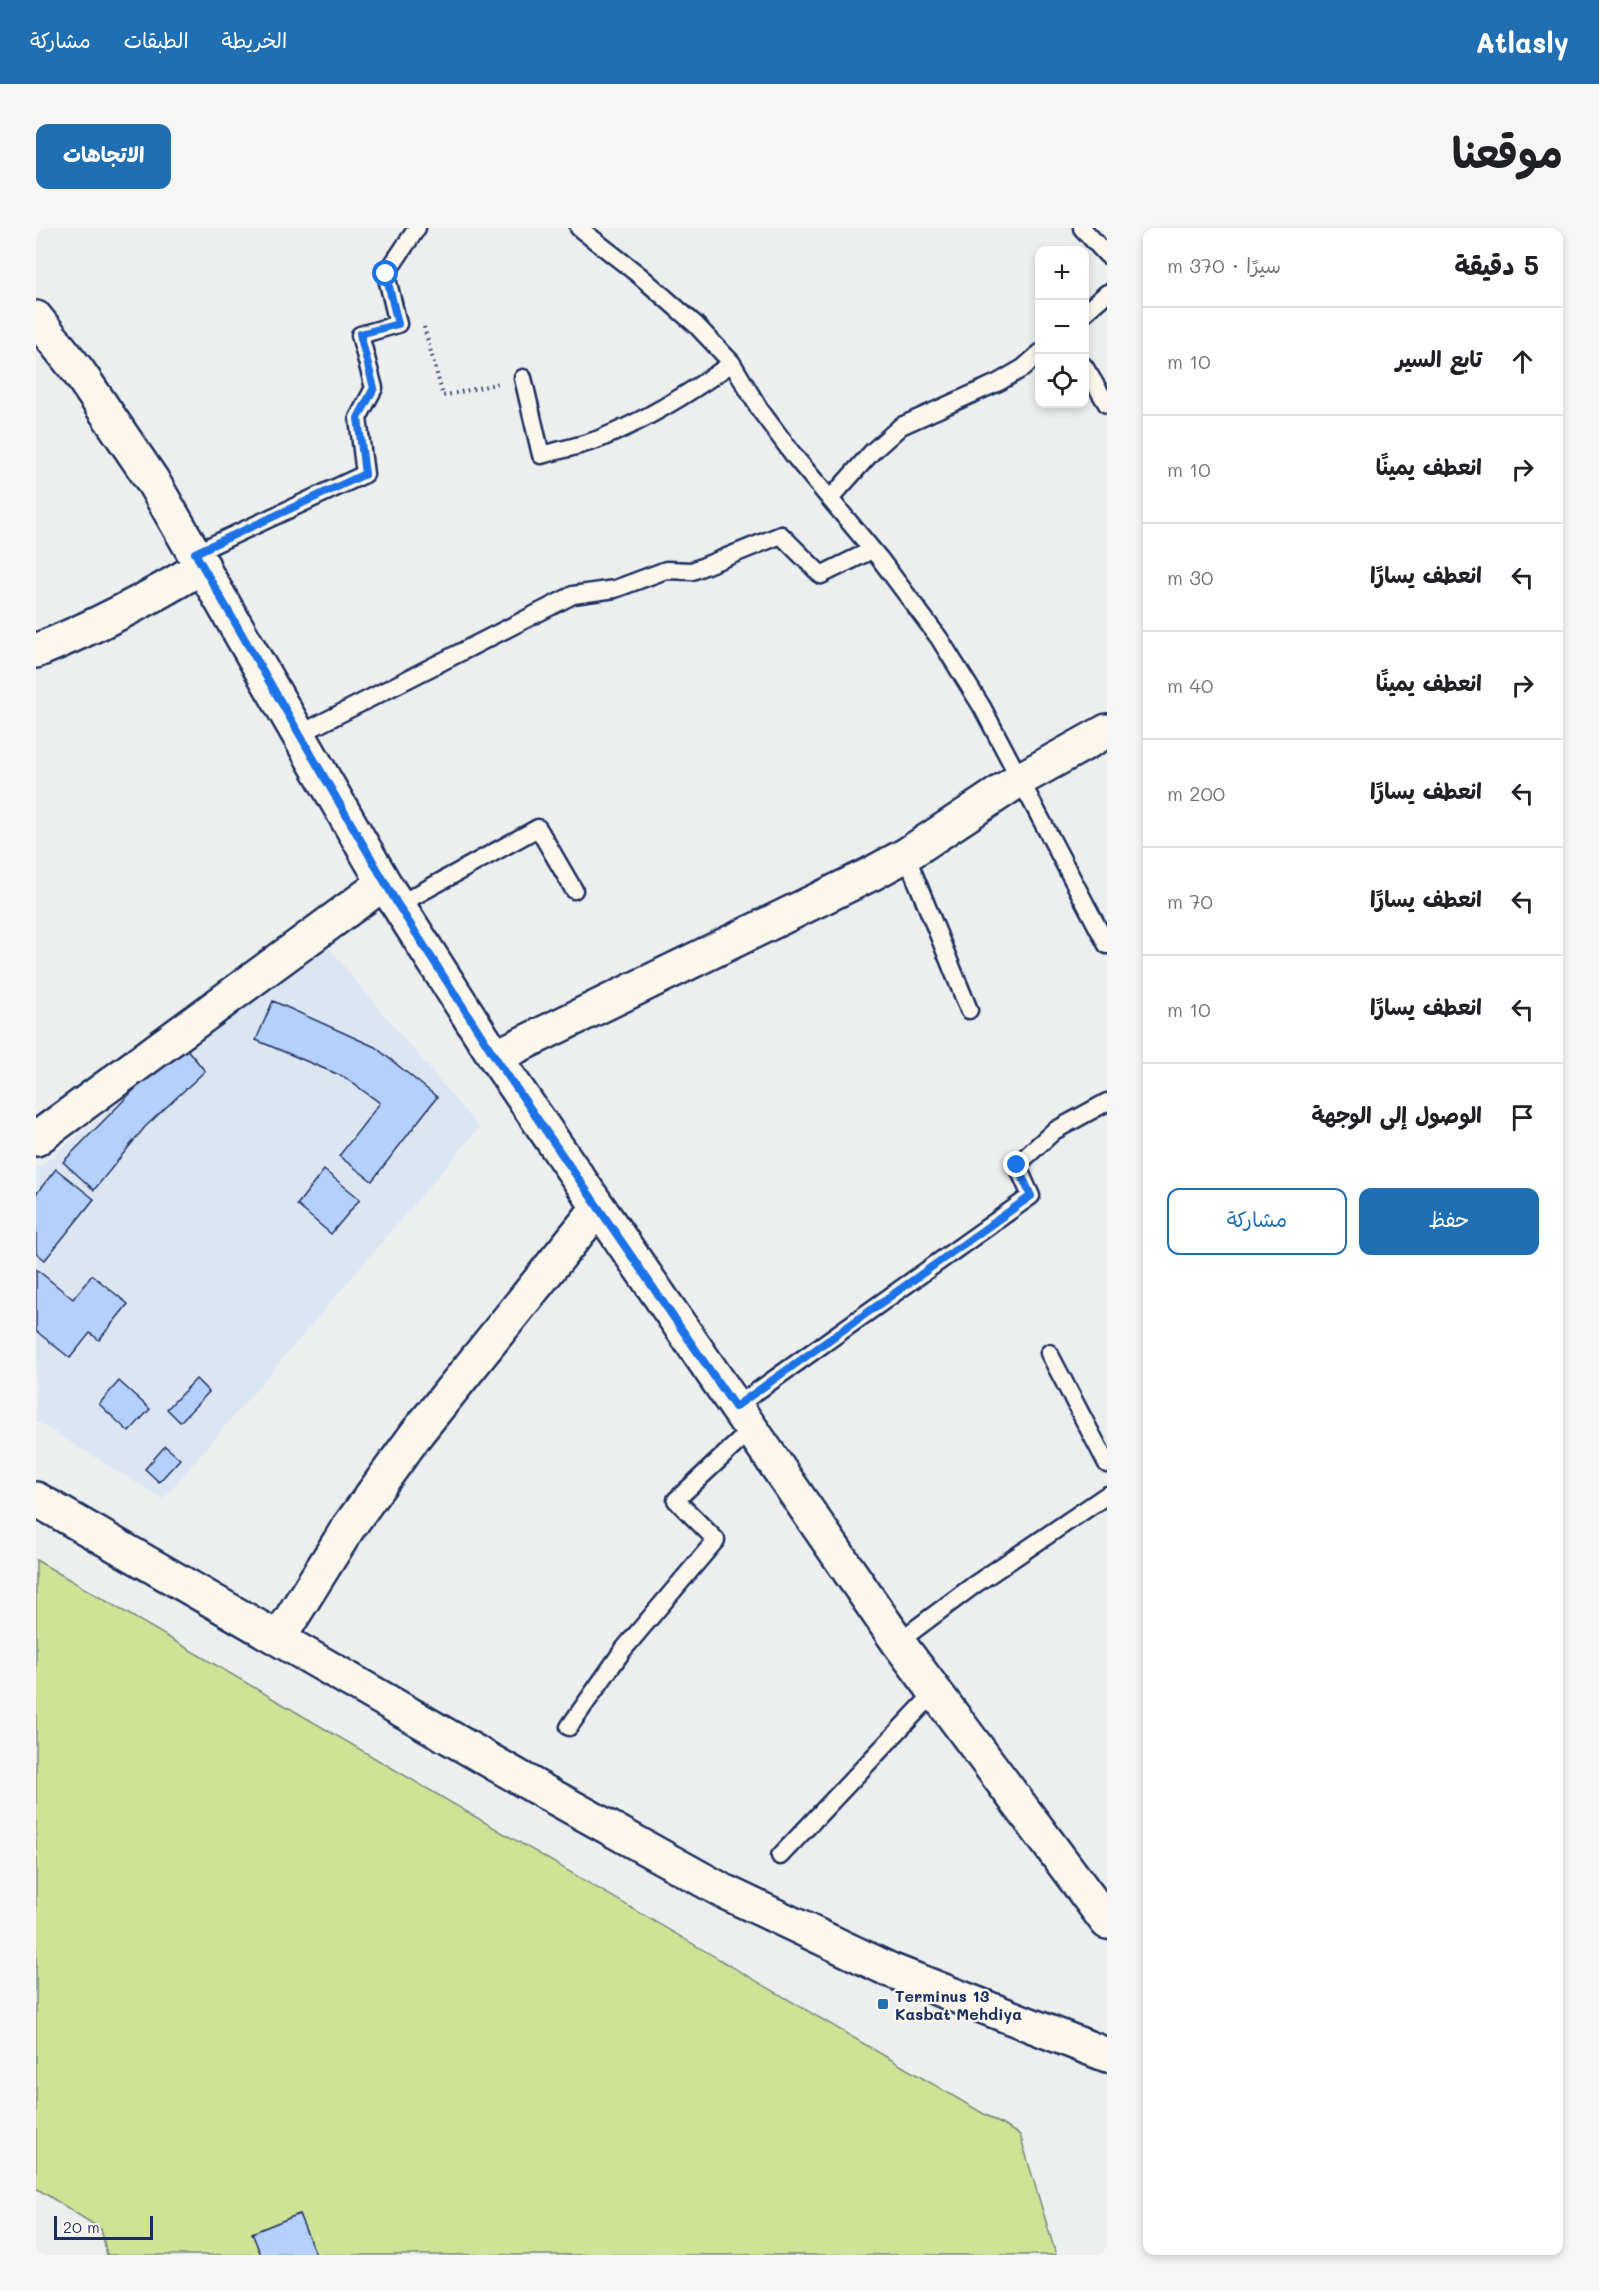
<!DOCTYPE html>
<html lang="ar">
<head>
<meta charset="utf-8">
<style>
  body { margin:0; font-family:Mali,"Playpen Sans Arabic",sans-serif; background:#f6f6f6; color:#202124; direction:rtl }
  .controls { position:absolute; right:18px; top:18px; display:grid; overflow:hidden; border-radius:12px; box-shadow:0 3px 9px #0003 }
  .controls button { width:54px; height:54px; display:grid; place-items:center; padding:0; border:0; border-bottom:2px solid #e0e0e0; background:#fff; color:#202124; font:30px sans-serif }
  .scale { position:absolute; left:18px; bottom:15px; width:99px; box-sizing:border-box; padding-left:6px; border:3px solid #1b2f5e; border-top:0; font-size:16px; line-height:21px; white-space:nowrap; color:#1b2f5e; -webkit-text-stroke:4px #fbf7ec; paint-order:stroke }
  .stop { position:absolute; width:18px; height:18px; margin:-14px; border:4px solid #1a73e8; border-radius:50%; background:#fff }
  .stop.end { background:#1a73e8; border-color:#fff; box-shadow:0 2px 6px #0008 }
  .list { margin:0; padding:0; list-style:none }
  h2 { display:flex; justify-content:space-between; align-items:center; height:78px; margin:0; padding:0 24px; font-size:26px }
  h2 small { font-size:20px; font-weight:400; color:#757577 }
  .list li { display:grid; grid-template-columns:39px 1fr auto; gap:18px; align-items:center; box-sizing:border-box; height:108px; padding:0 24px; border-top:2px solid #e0e0e0 }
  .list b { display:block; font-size:22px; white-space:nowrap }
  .list em { font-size:20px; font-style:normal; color:#757577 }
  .actions { display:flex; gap:12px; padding:18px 24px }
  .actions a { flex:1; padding:14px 0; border:2px solid #1f6fb2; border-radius:12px; text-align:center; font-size:21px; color:#1f6fb2 }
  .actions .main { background:#1f6fb2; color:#fff }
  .icon { flex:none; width:33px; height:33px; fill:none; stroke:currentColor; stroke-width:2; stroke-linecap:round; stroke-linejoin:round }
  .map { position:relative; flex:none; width:1071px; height:2027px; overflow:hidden; direction:ltr; border-radius:12px }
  header { display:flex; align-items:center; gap:36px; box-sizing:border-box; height:84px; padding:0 30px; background:#1f6fb2; color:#fff }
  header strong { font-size:28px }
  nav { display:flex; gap:33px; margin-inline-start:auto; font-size:21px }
  .intro { display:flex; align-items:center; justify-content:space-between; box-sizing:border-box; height:144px; padding:0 36px }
  h1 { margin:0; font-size:42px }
  .button { padding:15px 27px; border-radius:12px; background:#1f6fb2; color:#fff; font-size:21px; font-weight:700 }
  main { display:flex; gap:36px; padding:0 36px }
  aside { flex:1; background:#fff; border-radius:12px; box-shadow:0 3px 9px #0003 }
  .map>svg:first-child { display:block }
</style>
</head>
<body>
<header>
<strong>Atlasly</strong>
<nav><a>الخريطة</a><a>الطبقات</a><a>مشاركة</a></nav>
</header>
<div class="intro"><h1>موقعنا</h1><a class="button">الاتجاهات</a></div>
<main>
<aside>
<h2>5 دقيقة<small>سيرًا · 370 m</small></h2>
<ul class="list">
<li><svg class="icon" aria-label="ahead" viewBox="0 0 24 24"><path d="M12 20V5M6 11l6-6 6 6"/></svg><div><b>تابع السير</b></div><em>10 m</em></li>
<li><svg class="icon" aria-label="right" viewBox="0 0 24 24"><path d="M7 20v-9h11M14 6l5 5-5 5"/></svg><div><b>انعطف يمينًا</b></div><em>10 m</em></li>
<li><svg class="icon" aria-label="left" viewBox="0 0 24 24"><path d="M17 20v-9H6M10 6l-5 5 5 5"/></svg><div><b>انعطف يسارًا</b></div><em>30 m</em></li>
<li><svg class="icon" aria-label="right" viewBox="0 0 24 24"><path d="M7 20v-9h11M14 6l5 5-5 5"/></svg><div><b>انعطف يمينًا</b></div><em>40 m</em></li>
<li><svg class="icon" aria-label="left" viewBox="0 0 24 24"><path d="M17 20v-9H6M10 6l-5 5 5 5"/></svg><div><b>انعطف يسارًا</b></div><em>200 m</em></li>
<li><svg class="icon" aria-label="left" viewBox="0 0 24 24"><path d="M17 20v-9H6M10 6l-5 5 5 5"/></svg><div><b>انعطف يسارًا</b></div><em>70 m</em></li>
<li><svg class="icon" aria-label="left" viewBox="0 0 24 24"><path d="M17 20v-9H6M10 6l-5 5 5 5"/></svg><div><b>انعطف يسارًا</b></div><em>10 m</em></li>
<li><svg class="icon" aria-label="arrive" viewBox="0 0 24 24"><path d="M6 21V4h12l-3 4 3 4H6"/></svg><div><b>الوصول إلى الوجهة</b></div></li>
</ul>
<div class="actions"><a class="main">حفظ</a><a>مشاركة</a></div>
</aside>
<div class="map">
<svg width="1071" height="2027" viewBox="0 0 1071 2027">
  <rect width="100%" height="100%" fill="#edefef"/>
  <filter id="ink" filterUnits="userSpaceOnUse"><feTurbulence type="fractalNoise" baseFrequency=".0167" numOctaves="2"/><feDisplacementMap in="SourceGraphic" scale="12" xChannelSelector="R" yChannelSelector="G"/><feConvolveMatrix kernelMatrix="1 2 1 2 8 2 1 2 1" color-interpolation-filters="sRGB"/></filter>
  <g filter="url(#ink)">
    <path fill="#dce6f3" d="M287,713L443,900L127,1271L0,1193V941Z"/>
    <path fill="#cfe397" stroke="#75897a" stroke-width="1.5" d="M0,1332L984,1907L1020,2027H71L65,2001L0,1960Z"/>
    <path fill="#b5d0fd" stroke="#1b2f5e" stroke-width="1.5" d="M237,773L339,819L401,869L336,953L303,928L344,875L308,849L220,812Z
      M145,814L169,843L109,899L58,962L27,934Z
      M20,941L58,971L9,1032L0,1025V966Z
      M288,942L324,971L295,1006L261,977Z
      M0,1041L37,1071L56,1047L92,1076L63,1112L54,1105L34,1130L0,1103Z
      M160,1151L173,1164L144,1194L131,1181Z
      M83,1153L114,1181L93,1204L63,1176Z
      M129,1218L144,1231L123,1254L109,1241Z
      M263,1986L280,2027H225L216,2005Z"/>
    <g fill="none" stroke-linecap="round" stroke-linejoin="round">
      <g stroke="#1b2f5e" stroke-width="21">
        <path id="service" d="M543,0L603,47L660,97L696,135L724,182L759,229L844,331L903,410L946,479L1071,717
          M1046,0L1071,27
          M1048,85L1071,65
          M1048,138L1071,176
          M487,150L505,227C524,222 544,218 563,211C611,192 654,165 696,135
          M794,271L836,224L865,198L963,154L987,140L1004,125
          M159,325L329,246L322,190L338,160L324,107L362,96L350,46L381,0
          M264,506L537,367L579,361L630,342L656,343L745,307L785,347L836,322
          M870,627L933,782
          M362,677L502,600L538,662
          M1013,1125L1071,1236
          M699,1179L995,968L981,937L1018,903L1071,874
          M862,1414L938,1357L1071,1267
          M533,1499L587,1422L680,1312L640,1272L715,1202
          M744,1628L899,1464"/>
      </g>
      <g stroke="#1b2f5e" stroke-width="38">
        <path id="minor" d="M0,90L42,143L116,252L348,655L459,829L862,1414L1071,1694
          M0,423C59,399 113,371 167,338
          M459,829L835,646L870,627L983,552L1071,503
          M0,911L348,655
          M243,1410L312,1300L381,1205L562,980"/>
      </g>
      <g stroke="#1b2f5e" stroke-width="38">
        <path id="tertiary" d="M0,1271L505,1562L689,1664L854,1742L1071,1827"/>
      </g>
      <path stroke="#1b2f5e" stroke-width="4" stroke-dasharray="1.5 4.5" stroke-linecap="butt" d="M388,99L407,168L464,155"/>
      <use href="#service" stroke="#fbf7ec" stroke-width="16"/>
      <use href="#minor" stroke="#fbf7ec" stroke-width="33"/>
      <use href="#tertiary" stroke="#fbf7ec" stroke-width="33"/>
    </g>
  </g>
  <g fill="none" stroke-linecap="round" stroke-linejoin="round" filter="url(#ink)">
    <path stroke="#1a73e8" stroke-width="8" d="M350,46L362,96L324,106L338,160L322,190L329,246L159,325L362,677L459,829L699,1179L995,968L981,937"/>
  </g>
  <rect fill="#1f6fb2" stroke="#fbf7ec" stroke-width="2" x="841" y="1770" width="12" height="12" rx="3"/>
  <g text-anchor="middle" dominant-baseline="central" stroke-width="4.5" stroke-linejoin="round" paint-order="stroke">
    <g font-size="16" font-weight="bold" fill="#1b2f5e" stroke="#fbf7ec" text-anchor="start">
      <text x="859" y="1767">Terminus 13<tspan x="859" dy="18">Kasbat Mehdiya</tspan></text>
    </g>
  </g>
</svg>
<div class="controls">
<button>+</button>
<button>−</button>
<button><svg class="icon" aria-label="locate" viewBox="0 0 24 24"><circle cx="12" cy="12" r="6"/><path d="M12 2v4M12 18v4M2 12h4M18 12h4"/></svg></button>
</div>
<div class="scale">20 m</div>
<div class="stop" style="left:350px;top:46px"></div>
<div class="stop end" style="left:981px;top:937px"></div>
</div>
</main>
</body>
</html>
